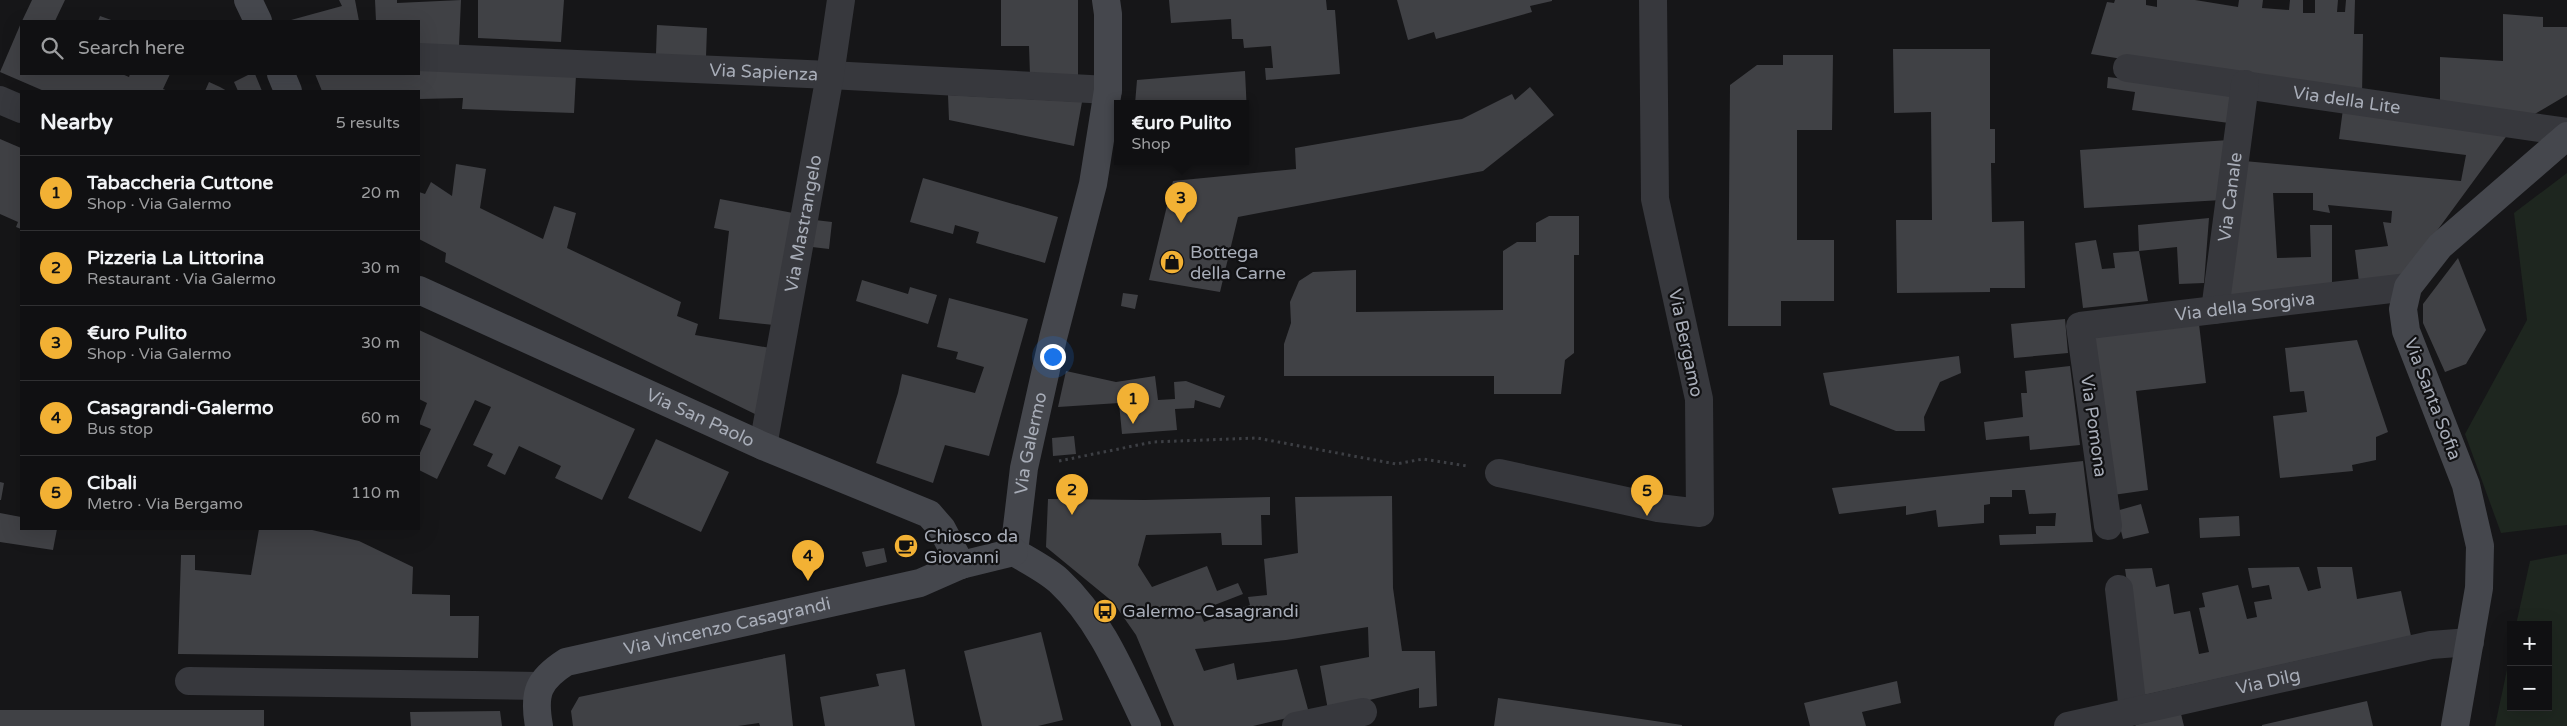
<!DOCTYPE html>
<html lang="en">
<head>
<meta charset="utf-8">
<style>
  body { margin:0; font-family:"Varela Round",sans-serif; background:#1e1e20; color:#f1f3f6 }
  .controls { position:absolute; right:15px; bottom:15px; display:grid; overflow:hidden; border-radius:0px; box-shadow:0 5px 20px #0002 }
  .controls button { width:45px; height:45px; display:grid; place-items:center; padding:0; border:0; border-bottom:1px solid #303032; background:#101012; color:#f1f3f6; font:25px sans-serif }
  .you { position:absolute; left:1052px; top:356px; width:18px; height:18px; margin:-12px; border:4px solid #fff; border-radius:50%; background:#1a73e8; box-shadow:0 0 0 8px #1a73e833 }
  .badge { display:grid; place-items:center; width:32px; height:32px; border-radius:50%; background:#f2b134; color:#111; font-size:16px; font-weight:700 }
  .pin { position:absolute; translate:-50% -41px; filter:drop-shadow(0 1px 2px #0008) }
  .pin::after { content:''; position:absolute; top:26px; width:18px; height:15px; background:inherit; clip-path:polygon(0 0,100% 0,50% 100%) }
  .popup { position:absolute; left:1114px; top:100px; width:135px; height:65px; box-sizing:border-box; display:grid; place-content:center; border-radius:0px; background:#101012; filter:drop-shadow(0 1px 4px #0005); font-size:16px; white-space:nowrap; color:#9c9d9f }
  .popup b { font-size:19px; color:#f1f3f6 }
  .popup::after { content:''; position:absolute; left:50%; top:100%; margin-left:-10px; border:10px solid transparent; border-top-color:#101012 }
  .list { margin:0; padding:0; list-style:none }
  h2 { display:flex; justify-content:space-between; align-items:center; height:65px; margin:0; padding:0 20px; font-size:21px }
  h2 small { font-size:16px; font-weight:400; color:#9c9d9f }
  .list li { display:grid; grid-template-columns:32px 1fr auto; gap:15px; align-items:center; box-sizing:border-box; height:75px; padding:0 20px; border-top:1px solid #303032 }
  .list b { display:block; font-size:19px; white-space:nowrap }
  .list p { margin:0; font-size:16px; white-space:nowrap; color:#9c9d9f }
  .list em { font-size:16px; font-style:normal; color:#9c9d9f }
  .icon { flex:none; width:28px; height:28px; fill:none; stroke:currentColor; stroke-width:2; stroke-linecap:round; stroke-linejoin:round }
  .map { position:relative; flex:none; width:2567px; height:726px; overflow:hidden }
  .search { position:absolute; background:#101012; box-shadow:0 5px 20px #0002; left:20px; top:20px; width:400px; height:55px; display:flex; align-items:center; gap:12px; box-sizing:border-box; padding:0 18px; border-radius:0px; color:#9c9d9f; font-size:19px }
  .panel { position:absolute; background:#101012; box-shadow:0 5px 20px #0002; left:20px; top:90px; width:400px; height:440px; border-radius:0px }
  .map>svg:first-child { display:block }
</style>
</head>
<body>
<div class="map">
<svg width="2567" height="726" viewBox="0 0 2567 726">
  <rect width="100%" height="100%" fill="#161618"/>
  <path fill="#1e261f" d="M2567,173V525L2501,533L2465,434L2527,320L2514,213Z
    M2567,554V726H2495L2511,651V707H2548V625H2516L2530,561Z"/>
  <path fill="#404145" d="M32,0H65L55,21H22Z
    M339,0H355L359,21L291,20L342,6Z
    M375,0H397V3L461,0L459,46L419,45V21H376Z
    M478,0H564L561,42L478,38Z
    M1001,0H1078V75H1030L1029,46H1001Z
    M1169,0H1326L1327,10H1335L1340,74L1266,80L1265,68H1273L1271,46L1244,48L1243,39H1232L1231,19L1171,23Z
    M1397,0H1552V1L1530,6L1532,12L1436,39L1434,32L1408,40Z
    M2115,0H2146V5L2157,7V0H2195L2238,7L2239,0H2263L2262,8L2289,10L2290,0H2303V13H2315V0H2338L2337,12H2345L2346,0H2355L2354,34H2363L2362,97L2091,54L2107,2L2114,3Z
    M2503,14L2543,17V27H2567V95L2533,115L2440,105V57L2503,61Z
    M100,16L114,21H98Z
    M21,23V74H122L129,77L130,74H170L163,89L168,91H44L0,72Z
    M657,25L707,28L706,57L656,54Z
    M1893,49H1990V129H1995V163H1991L1992,222L2024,221L2025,288H1990V292L1897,293L1896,220H1932L1931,112L1894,113Z
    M1783,55H1833L1832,130H1797V240H1834V301H1781V326H1728L1730,85L1757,65H1783Z
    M419,68L576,75L574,113L462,109L463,98L419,99V91H322L315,74H419Z
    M1245,71L1247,114H1245V104H1135L1137,80Z
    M250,74H255L262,91H238L234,82Z
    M2108,77L2233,92L2229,123L2132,110L2135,92L2107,88Z
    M209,82L220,87L227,91H205Z
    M1530,87L1554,115L1483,171L1238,217L1220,292L1149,280L1173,181L1296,169L1295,148L1462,119L1512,94L1515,100Z
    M948,95L1082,102L1074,146L949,120Z
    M2343,109L2511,130L2403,277L2359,282L2355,250L2388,246L2383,222L2391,223L2392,211L2328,205L2330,213L2313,210V193H2273L2277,258L2311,257L2310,225H2332V287L2226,298L2244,161L2461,181L2466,155L2339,139Z
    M0,139L21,148V229L16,227L18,222L0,214Z
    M2229,140L2222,200L2084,208L2080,150Z
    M456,164L486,169L480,208L543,239L554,206L576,213L567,248L681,302L677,316L698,324L695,335L770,348L759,416L445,262L446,253L419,239V192L425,194L431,182L452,196Z
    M923,178L1058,217L1045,263L976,243L979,232L955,225L953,234L910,222Z
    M720,199L793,213L774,325L719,319L729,231L714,228Z
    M1549,216H1579V255H1574V353L1565,360L1561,394H1494V376H1284V344L1291,323L1290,302L1299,281L1313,272L1356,270V312L1503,310V251L1517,242H1536V223Z
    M2209,218L2204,283L2179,284L2177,247L2139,251L2138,225Z
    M815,220L832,222L829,249L812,247Z
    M2096,240L2102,269L2115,268L2113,253L2139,251L2148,301L2083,308L2075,243Z
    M2458,258L2486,330L2466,364L2445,372L2423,323V304Z
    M862,280L908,294L910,287L937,295L928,324L856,301Z
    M1123,293L1138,295L1135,309L1121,306Z
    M949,298L1028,319L989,456L945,445L933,483L876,463L898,393L902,374L975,393L984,367L956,359L958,352L937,347Z
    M2065,319L2068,353L2014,358L2011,324Z
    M2199,324L2206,383L2136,391L2148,490L2113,495L2093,338Z
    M419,330L635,429L602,500L555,478L561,466L519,446L505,475L487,466L493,454L473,445L491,407L475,400L437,479L419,470V455L431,429L419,424L427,403L419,399Z
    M2357,340L2388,432L2376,437V460L2352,465L2353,471L2280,478L2273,416L2307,412L2304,391L2290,392L2285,348Z
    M1959,356L1961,373L1940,382L1924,417L1925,431H1896L1830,405L1823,373Z
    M2070,366L2080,445L2030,450L2029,436L1986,440L1984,422L2023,417L2021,393H2027L2025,371Z
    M1066,371L1116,382L1155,376L1158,400L1175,399L1174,382L1186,381L1225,396L1220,408L1195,400L1194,408L1175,409L1177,430L1122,434L1119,403L1058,407Z
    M1074,436L1076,454L1053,456L1052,438Z
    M656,439L729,472L701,532L628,498Z
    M2083,461L2093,542L2000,545L1999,535L2036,534V526H2055L2056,513L2029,514L2025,490H2012V497H1990V504L1984,505V523L1938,527L1936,510L1906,515V506L1839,514L1832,488Z
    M0,482L4,483L1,500H0Z
    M1392,496L1393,588L1402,651H1435L1437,706L1419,708V688L1328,710L1320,666L1369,657L1368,627L1286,640L1195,649L1204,671L1234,663L1237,680L1297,669L1309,713L1253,726H1174L1136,635L1113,602L1046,547L1048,499L1145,500L1270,497V515H1261L1262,545H1222L1221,533L1146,535L1138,565L1152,587L1207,566L1217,591L1238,583L1243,594L1199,611L1204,622L1250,605L1248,597L1267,595L1264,559L1298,553L1295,497Z
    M2141,504L2149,533L2123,539L2116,511Z
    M0,513L21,517V529H57L53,550L0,542Z
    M2239,516L2240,536L2200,538L2199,518Z
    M259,529H308L359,541L413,567L412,594L450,595V616H479L478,658L178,654L181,555H195V570L251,575Z
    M911,536L916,552L900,556L896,541Z
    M884,548L887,562L866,567L862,552Z
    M2299,567L2308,591L2321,588L2317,567H2352L2357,599L2401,591L2411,636L2144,695L2125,569L2152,568L2156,587L2169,584L2174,614L2190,611L2199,654L2209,652L2199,608L2205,607L2202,593L2238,585L2247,619L2257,617L2254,602L2272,599L2269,585L2252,588L2248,568Z
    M1041,632L1063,720L1038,726H982L964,651Z
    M785,654L793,726H760L759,723L738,726H573L571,711L579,697Z
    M905,669L915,726H825L820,697L879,686L876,674Z
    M1897,681L1901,703L1862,712L1866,726H1810L1804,703Z
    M1498,698L1682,725V726H1494Z
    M2367,701L2373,726H2262V725Z
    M0,710H264V726H0Z
    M500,711L502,726H411L410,712Z
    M2181,714L2184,726H2136L2135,725Z"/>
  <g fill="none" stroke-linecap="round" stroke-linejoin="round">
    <path stroke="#3d3f44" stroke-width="3" stroke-dasharray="2.5 4" stroke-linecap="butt" d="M1059,461L1153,442L1257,438L1396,464L1423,459L1467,466"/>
    <g stroke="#37383d" stroke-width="28">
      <path id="s1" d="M419,57L830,75L1108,90"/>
      <path id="s2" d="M2127,68L2567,132"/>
      <path d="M0,100L21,109"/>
      <path id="s3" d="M2215,310L2245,84"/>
      <path id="s4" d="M763,446L830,75L841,0"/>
      <path d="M1499,473L1658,508L1700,513L1699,399L1655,199L1653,0"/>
      <path id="s5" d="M2108,526L2080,326L2408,287"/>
      <path d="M2119,589L2133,711"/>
      <path d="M189,681L539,686"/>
      <path d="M1296,726L1363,712"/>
      <path id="s6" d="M2068,726L2431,645L2470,642"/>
    </g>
    <g stroke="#45474d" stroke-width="28">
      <path d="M248,0L258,21"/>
      <path d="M281,74L288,91"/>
      <path id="s7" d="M419,290L763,446L929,514L942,529L961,565"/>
      <path id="s8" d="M1014,552L1024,468L1053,338L1093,184L1108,90V14L1106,0"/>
      <path d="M1014,552C1029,561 1047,570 1059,581C1101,620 1123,676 1147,726"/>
      <path id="s9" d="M539,726C533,693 538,680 566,662L920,583L961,565L1014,552"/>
      <path d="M2455,726L2479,588L2480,546L2466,485L2406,331L2403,309L2408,287L2440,246L2567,136"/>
    </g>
  </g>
  <defs>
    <g id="shop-disc" transform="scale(1.25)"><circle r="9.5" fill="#f2b134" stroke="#111113"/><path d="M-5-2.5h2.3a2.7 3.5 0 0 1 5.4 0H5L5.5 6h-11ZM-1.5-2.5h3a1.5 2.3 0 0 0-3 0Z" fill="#111"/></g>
    <g id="cafe-disc" transform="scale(1.25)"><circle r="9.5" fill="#f2b134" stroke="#111113"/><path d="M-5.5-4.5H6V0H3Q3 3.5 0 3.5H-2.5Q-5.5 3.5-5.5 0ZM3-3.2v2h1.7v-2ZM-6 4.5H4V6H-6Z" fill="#111"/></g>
    <g id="bus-disc" transform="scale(1.25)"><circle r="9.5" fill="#f2b134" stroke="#111113"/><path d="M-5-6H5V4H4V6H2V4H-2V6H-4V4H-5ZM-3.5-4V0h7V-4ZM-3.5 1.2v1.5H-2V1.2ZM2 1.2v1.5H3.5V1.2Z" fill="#111"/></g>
  </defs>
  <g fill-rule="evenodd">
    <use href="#shop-disc" x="1172" y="262"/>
    <use href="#cafe-disc" x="906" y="546"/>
    <use href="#bus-disc" x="1105" y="611"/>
  </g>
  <g text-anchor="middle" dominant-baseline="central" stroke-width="4.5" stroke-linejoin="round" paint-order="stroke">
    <g font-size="18" fill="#a8adb8" stroke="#111113">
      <text stroke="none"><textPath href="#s1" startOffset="345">Via Sapienza</textPath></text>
      <text stroke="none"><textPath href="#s2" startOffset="222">Via della Lite</textPath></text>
      <text stroke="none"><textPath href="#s3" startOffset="114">Via Canale</textPath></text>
      <text stroke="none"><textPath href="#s4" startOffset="226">Via Mastrangelo</textPath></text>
      <text stroke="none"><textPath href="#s5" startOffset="368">Via della Sorgiva</textPath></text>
      <text transform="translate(1686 343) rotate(78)">Via Bergamo</text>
      <text transform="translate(2433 399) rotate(69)">Via Santa Sofia</text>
      <text stroke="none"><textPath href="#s7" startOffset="309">Via San Paolo</textPath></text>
      <text transform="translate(2094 426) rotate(82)">Via Pomona</text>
      <text stroke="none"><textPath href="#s8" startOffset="110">Via Galermo</textPath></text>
      <text stroke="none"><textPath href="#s9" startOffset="241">Via Vincenzo Casagrandi</textPath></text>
      <text stroke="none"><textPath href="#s6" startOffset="205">Via Dilg</textPath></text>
    </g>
    <g font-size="18" fill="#a8adb8" stroke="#111113" text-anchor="start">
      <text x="1190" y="252">Bottega<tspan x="1190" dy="21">della Carne</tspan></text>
      <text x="924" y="536">Chiosco da<tspan x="924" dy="21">Giovanni</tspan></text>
      <text x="1122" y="611">Galermo-Casagrandi</text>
    </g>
  </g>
</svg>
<div class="controls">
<button>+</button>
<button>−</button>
</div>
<div class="you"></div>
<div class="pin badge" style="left:1133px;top:424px">1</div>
<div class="pin badge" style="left:1072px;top:515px">2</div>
<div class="pin badge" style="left:1181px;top:223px">3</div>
<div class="popup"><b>€uro Pulito</b>Shop</div>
<div class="pin badge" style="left:808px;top:581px">4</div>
<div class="pin badge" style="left:1647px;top:516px">5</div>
<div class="search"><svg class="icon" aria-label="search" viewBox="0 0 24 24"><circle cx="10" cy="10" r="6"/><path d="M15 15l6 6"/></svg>Search here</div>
<section class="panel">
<h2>Nearby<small>5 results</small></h2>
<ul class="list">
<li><span class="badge">1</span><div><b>Tabaccheria Cuttone</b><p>Shop · Via Galermo</p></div><em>20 m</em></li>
<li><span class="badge">2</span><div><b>Pizzeria La Littorina</b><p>Restaurant · Via Galermo</p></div><em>30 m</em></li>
<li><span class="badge">3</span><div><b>€uro Pulito</b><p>Shop · Via Galermo</p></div><em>30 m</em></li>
<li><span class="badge">4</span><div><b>Casagrandi-Galermo</b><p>Bus stop</p></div><em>60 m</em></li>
<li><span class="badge">5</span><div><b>Cibali</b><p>Metro · Via Bergamo</p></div><em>110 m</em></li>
</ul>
</section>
</div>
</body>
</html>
